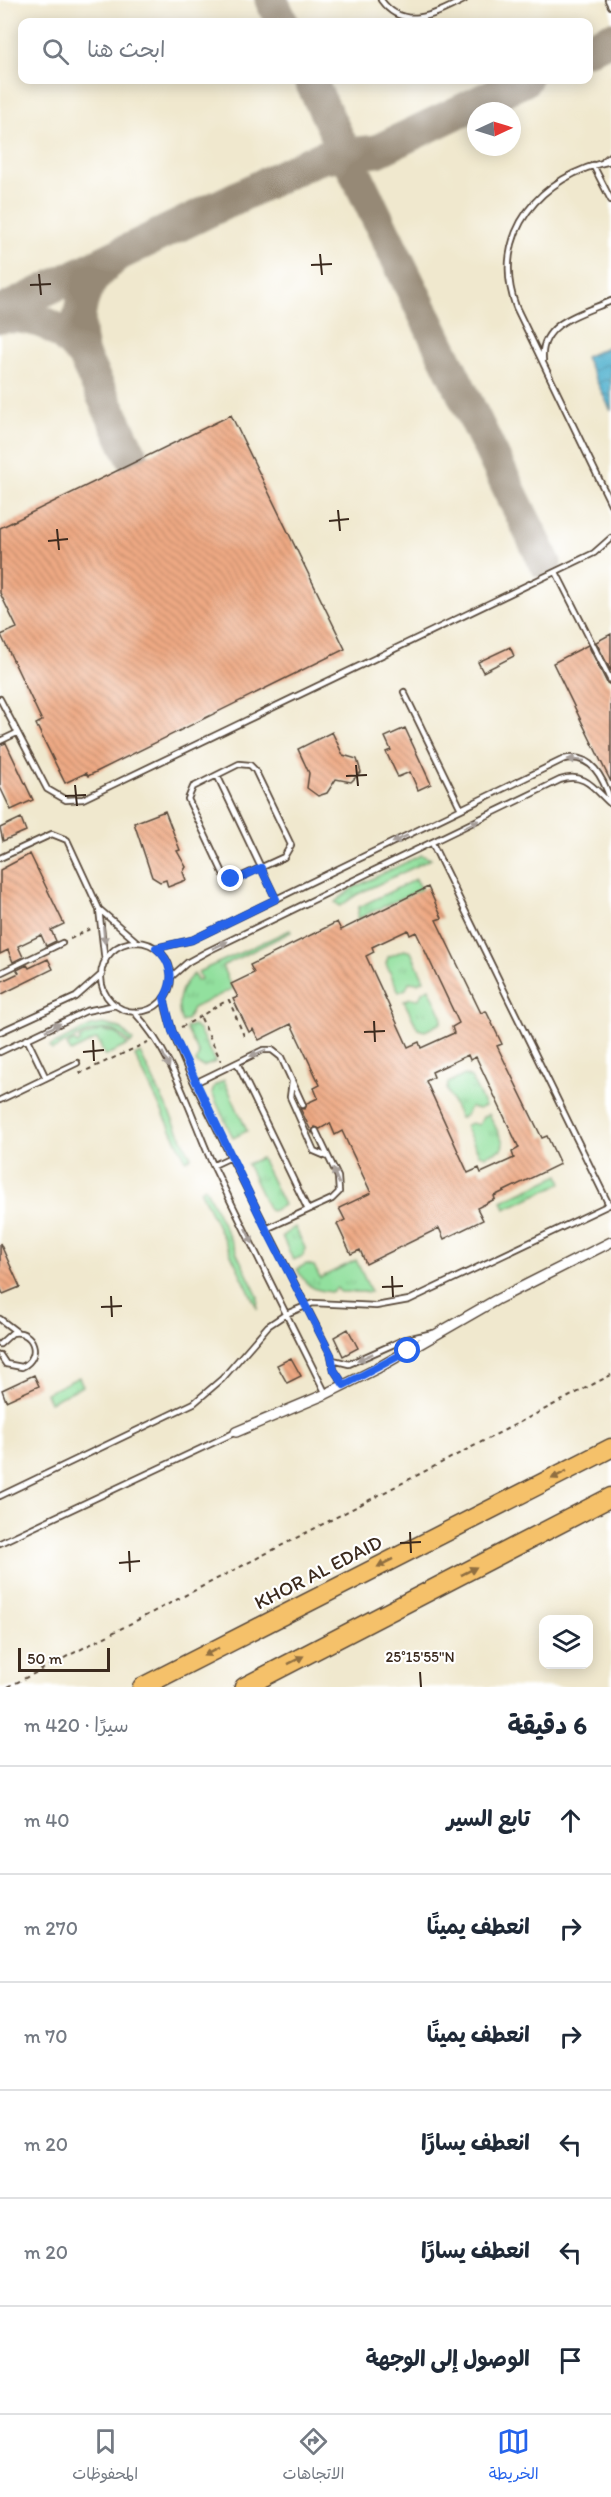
<!DOCTYPE html>
<html lang="ar">
<head>
<meta charset="utf-8">
<style>
  body { margin:0; font-family:Itim,"Playpen Sans Arabic",sans-serif; background:#f2f2f3; color:#1f2937; direction:rtl }
  .controls { position:absolute; right:18px; bottom:18px; display:grid; overflow:hidden; border-radius:12px; box-shadow:0 3px 15px #0003 }
  .controls button { width:54px; height:54px; display:grid; place-items:center; padding:0; border:0; border-bottom:2px solid #e0e1e3; background:#fff; color:#1f2937; font:30px sans-serif }
  .compass { position:absolute; left:467px; top:102px; width:54px; height:54px; border-radius:50%; background:#fff; box-shadow:0 3px 15px #0003; rotate:86deg }
  .scale { position:absolute; left:18px; bottom:15px; width:92px; box-sizing:border-box; padding-left:6px; border:3px solid #3b2a1e; border-top:0; font-size:16px; line-height:21px; white-space:nowrap; color:#3b2a1e; -webkit-text-stroke:4px #fff; paint-order:stroke }
  .stop { position:absolute; width:18px; height:18px; margin:-14px; border:4px solid #2563eb; border-radius:50%; background:#fff }
  .stop.end { background:#2563eb; border-color:#fff; box-shadow:0 2px 6px #0008 }
  .list { margin:0; padding:0; list-style:none }
  h2 { display:flex; justify-content:space-between; align-items:center; height:78px; margin:0; padding:0 24px; font-size:26px }
  h2 small { font-size:20px; font-weight:400; color:#747a83 }
  .list li { display:grid; grid-template-columns:39px 1fr auto; gap:18px; align-items:center; box-sizing:border-box; height:108px; padding:0 24px; border-top:2px solid #e0e1e3 }
  .list b { display:block; font-size:22px; white-space:nowrap }
  .list em { font-size:20px; font-style:normal; color:#747a83 }
  .icon { flex:none; width:33px; height:33px; fill:none; stroke:currentColor; stroke-width:2; stroke-linecap:round; stroke-linejoin:round }
  .map { position:relative; flex:none; width:611px; height:1687px; overflow:hidden; direction:ltr }
  .search { position:absolute; background:#fff; box-shadow:0 3px 15px #0003; left:18px; right:18px; top:18px; height:66px; display:flex; align-items:center; gap:15px; box-sizing:border-box; padding:0 21px; border-radius:12px; color:#747a83; font-size:22px }
  .sheet { height:726px; background:#fff }
  nav { display:flex; justify-content:space-around; align-items:center; box-sizing:border-box; height:84px; border-top:2px solid #e0e1e3; background:#fff; font-size:16px; color:#747a83 }
  nav a { display:grid; justify-items:center; gap:3px }
  nav .on { color:#2563eb }
  .map>svg:first-child { display:block }
</style>
</head>
<body>
<div class="map">
<svg width="611" height="1687" viewBox="0 0 611 1687">
  <defs>
    <pattern id="grass-tufts" width="24" height="20" patternUnits="userSpaceOnUse" patternTransform="scale(1.5)"><rect width="24" height="20" fill="#92e09e"/><path d="M3 7l-1-3M5 7V3M7 7l1-3M15 17l-1-3M17 17v-4M19 17l1-3" fill="none" stroke="#7fc088"/></pattern>
    <pattern id="water-waves" width="16" height="10" patternUnits="userSpaceOnUse" patternTransform="scale(1.5)"><rect width="16" height="10" fill="#50b0ce"/><path d="M0 5q4-4 8 0t8 0" fill="none" stroke="#448fa7"/></pattern>
    <pattern id="building-back-hatch" width="6" height="6" patternUnits="userSpaceOnUse" patternTransform="scale(1.5)"><rect width="6" height="6" fill="#eea983"/><path d="M-1 5l2 2M0 0l6 6M5-1l2 2" fill="none" stroke="#c28a6b"/></pattern>
  </defs>
  <rect width="100%" height="100%" fill="#fff"/>
  <filter id="ink" filterUnits="userSpaceOnUse"><feTurbulence type="fractalNoise" baseFrequency=".0167" numOctaves="2"/><feDisplacementMap in="SourceGraphic" scale="12" xChannelSelector="R" yChannelSelector="G"/><feConvolveMatrix kernelMatrix="1 2 1 2 8 2 1 2 1" color-interpolation-filters="sRGB"/></filter>
  <filter id="wash" filterUnits="userSpaceOnUse"><feTurbulence type="fractalNoise" baseFrequency=".008" numOctaves="4" result="noise"/><feDisplacementMap in="SourceGraphic" scale="24" xChannelSelector="R" yChannelSelector="G"/><feGaussianBlur stdDeviation="1.35" result="paint"/><feColorMatrix in="noise" values="0 0 0 0 0 0 0 0 0 0 0 0 0 0 0 0 0 1.4 0 .05"/><feComposite in="paint" operator="in"/></filter>
  <g filter="url(#wash)">
    <rect width="100%" height="100%" fill="#f0e8ce"/>
    <path fill="url(#grass-tufts)" stroke="#66855e" stroke-width="1.5" d="M421,855L431,859L358,894L340,906L335,902L353,888Z
      M416,879L421,889L357,919L359,907Z
      M290,930L291,932L222,966L232,989L193,1008L187,1020L182,1022C175,1005 179,986 194,974L197,981L201,979L198,972Z
      M404,950L411,952L424,980L418,983L409,982L406,989L399,992L386,964L388,957Z
      M429,988L442,1016L441,1023L425,1031L418,1029L404,1001L410,998L419,999L422,992Z
      M103,1024L120,1028L133,1041L130,1044C108,1014 77,1038 52,1050L50,1046L91,1026Z
      M192,1025L199,1030L215,1062L203,1067L196,1063L199,1054L186,1028Z
      M101,1030L117,1034L128,1045L105,1056L97,1039L71,1052L67,1045L75,1041L77,1044L80,1042L79,1039Z
      M140,1053L191,1157L186,1160L135,1056Z
      M465,1075L471,1078L485,1106L479,1109L470,1107L466,1115L460,1118L447,1090L448,1083Z
      M224,1080L247,1131L233,1138L212,1093L214,1086Z
      M489,1114L503,1142L502,1149L485,1156L479,1154L465,1126L471,1123L479,1125L483,1117Z
      M261,1158L284,1205L272,1211L269,1210L247,1164Z
      M559,1175L562,1183L505,1209L502,1201Z
      M205,1187L258,1297L257,1308L200,1190Z
      M295,1227L305,1248L303,1256L293,1260L282,1236Z
      M356,1260L371,1292H340L337,1288L331,1292C312,1290 306,1286 297,1269L306,1264L314,1266L320,1278Z
      M79,1377L83,1386L50,1402L46,1393Z"/>
    <path fill="url(#water-waves)" stroke="#466d76" stroke-width="1.5" d="M611,345V411L585,357Z"/>
    <g fill="none" stroke-linecap="round" stroke-linejoin="round">
      <path stroke="#968976" stroke-width="33" d="M271,0L282,22
        M588,49L611,38
        M310,80L545,563
        M110,262C79,284 74,321 83,355L132,457
        M0,312L308,163L323,157L377,151L525,80
        M0,317C40,315 57,325 83,355"/>
    </g>
    <g id="blocks">
      <path fill="url(#building-back-hatch)" fill-rule="evenodd" d="M231,415L345,649L88,776L86,773L65,783L36,724L42,721L1,635L17,628L0,593V528Z
        M611,634V671L596,642Z
        M588,645L607,683L611,685V782L553,663Z
        M510,647L514,656L483,672L478,662Z
        M405,728L431,784L418,790L410,772L398,777L386,752L391,750L385,737Z
        M332,732L343,755L357,759L361,772L351,782L336,779L327,793L318,796L307,788L309,773L298,749Z
        M6,743L33,800L11,810L0,787V745Z
        M165,811L180,850L177,851L186,867L183,872L186,880L168,887L166,880L160,882L152,877L134,823Z
        M21,818L26,831L3,841L0,828Z
        M30,854L64,924L51,930L56,941L46,946L41,935L18,946L23,957L13,962L8,950L0,954V870Z
        M428,887L442,918L436,920L481,1013L486,1011L502,1044L497,1046L542,1138L547,1136L560,1164L494,1196L495,1199L477,1208L483,1220L444,1239L439,1228L366,1264L360,1250L351,1254L337,1224L345,1220L339,1208L371,1193L342,1131L335,1135L330,1123L320,1129L314,1127L312,1133L300,1108L305,1109L307,1103L318,1098L314,1088L320,1085L291,1024L259,1040L253,1029L249,1032L233,999L238,997L231,984L254,973L250,965L337,922L341,930ZM408,930L410,935L416,932L459,1023L452,1027L454,1033L421,1048L419,1042L408,1047L366,956L374,952L372,947ZM468,1055L470,1060L476,1057L519,1148L512,1152L514,1158L481,1173L479,1168L468,1173L426,1081L434,1077L432,1072Z
        M48,959L53,969L0,995V982L19,973L17,970L27,965L29,968Z
        M0,1243L20,1287L3,1294L0,1287Z
        M348,1329L358,1348L343,1356L334,1337Z
        M291,1358L301,1376L287,1383L277,1365Z
        M34,1375L39,1386L6,1401L2,1390Z"/>
    </g>
  </g>
  <g filter="url(#ink)">
    <use href="#blocks" fill-opacity="0" stroke="#564638" stroke-width="1.5"/>
    <g fill="none" stroke-linecap="round" stroke-linejoin="round">
      <g stroke="#564638" stroke-width="8">
        <path id="lane" d="M381,0C404,32 436,14 464,0
          M608,0L611,6
          M604,161L611,155
          M611,161C541,175 489,234 516,307L611,504
          M593,165L611,200
          M543,360C539,322 584,313 611,301
          M556,572L611,681
          M404,692L461,809
          M0,699L47,789L66,800L83,799L594,553L611,538
          M0,741L17,733
          M239,764L250,765L255,770L291,845L284,857L234,880L224,875L188,799L193,787Z
          M217,775L276,899
          M432,843L609,1205
          M0,858L52,834L67,840L99,909L105,962
          M99,909L137,942
          M101 977a35 35 0 1 1 70 0a35 35 0 1 1-70 0Z
          M156,948L192,940L564,759C592,753 603,778 611,801
          M0,973L62,943
          M171,977L188,962L208,951L560,780C585,771 595,790 611,804
          M164,998C172,1044 197,1088 217,1129C254,1205 293,1280 331,1355L334,1370L344,1385
          M134,1012C173,1052 190,1114 213,1165C250,1242 288,1318 326,1394
          M0,1032L76,997L102,974
          M27,1039L46,1078
          M0,1052L86,1011L116,1005
          M237,1063L308,1210
          M292,1082L290,1097L314,1151L328,1157
          M195,1083L263,1050H272L281,1057L303,1105
          M0,1100L77,1063
          M214,1165L231,1157
          M266,1229L332,1199L339,1192L338,1177L316,1131
          M0,1319L17,1332
          M0,1344L12,1333C34,1329 43,1357 22,1367L6,1364L0,1355
          M333,1360L349,1364L403,1340L433,1333
          M0,1496L194,1403L222,1379L268,1326L286,1314L313,1303L376,1306L409,1300L611,1204
          M0,1543L236,1432"/>
      </g>
      <g stroke="#564638" stroke-width="12">
        <path id="street" d="M236,1432L326,1394L376,1369L496,1300L611,1242"/>
      </g>
      <g stroke="#564638" stroke-width="21">
        <path id="highway" d="M142,1687L611,1448
          M244,1687L611,1497"/>
      </g>
      <path stroke="#564638" stroke-width="2" stroke-dasharray="4.5 4.5" stroke-linecap="butt" d="M70,939L94,927
        M201,1018L221,1061
        M181,1027C199,1019 211,1008 229,1000L244,1036
        M80,1071L81,1073L148,1042
        M8,1687L611,1375"/>
      <use href="#lane" stroke="#fff" stroke-width="4.5"/>
      <use href="#street" stroke="#fff" stroke-width="9"/>
      <use href="#highway" stroke="#f5c16b" stroke-width="18"/>
    </g>
    <defs><path id="oneway-solid" d="M-6-.8H1V-3.2L6.5 0L1 3.2V.8H-6Z" transform="scale(1.5)"/></defs>
    <g fill="#a79f9a">
      <use href="#oneway-solid" transform="translate(576 760) rotate(-174)"/>
      <use href="#oneway-solid" transform="translate(471 824) rotate(-26)"/>
      <use href="#oneway-solid" transform="translate(400 839) rotate(154)"/>
      <use href="#oneway-solid" transform="translate(104 935) rotate(85)"/>
      <use href="#oneway-solid" transform="translate(220 945) rotate(-26)"/>
      <use href="#oneway-solid" transform="translate(53 1027) rotate(-26)"/>
      <use href="#oneway-solid" transform="translate(258 1053) rotate(157)"/>
      <use href="#oneway-solid" transform="translate(166 1060) rotate(66)"/>
      <use href="#oneway-solid" transform="translate(336 1176) rotate(-112)"/>
      <use href="#oneway-solid" transform="translate(249 1236) rotate(64)"/>
      <use href="#oneway-solid" transform="translate(365 1357) rotate(156)"/>
    </g>
    <g fill="#8f6e41">
      <use href="#oneway-solid" transform="translate(559 1475) rotate(153)"/>
      <use href="#oneway-solid" transform="translate(385 1563) rotate(153)"/>
      <use href="#oneway-solid" transform="translate(469 1571) rotate(-27)"/>
      <use href="#oneway-solid" transform="translate(211 1652) rotate(153)"/>
      <use href="#oneway-solid" transform="translate(296 1660) rotate(-27)"/>
    </g>
  </g>
  <g fill="none" stroke-linecap="round" stroke-linejoin="round" filter="url(#ink)">
    <path stroke="#2563eb" stroke-width="8" d="M231,879H238L261,868L276,899L192,940L156,948C172,962 175,980 164,998L172,1031L266,1229L331,1355L334,1370L344,1385L408,1351"/>
  </g>
  <path fill="none" stroke="#3b2a1e" stroke-width="2" d="M320,254L322,275M311,265L332,264M39,274L41,295M30,285L51,284M338,510L340,531M329,521L349,519M57,529L59,550M48,541L68,539M356,765L358,786M346,776L367,775M75,785L77,806M65,796L86,795M374,1021L375,1042M364,1032L385,1031M93,1040L94,1061M83,1052L104,1050M392,1276L393,1297M382,1287L403,1286M111,1296L112,1317M101,1307L122,1306M410,1532L411,1553M400,1543L421,1542M129,1551L130,1572M119,1563L140,1561M420,1672L421,1687"/>
  <g text-anchor="middle" dominant-baseline="central" stroke-width="4.5" stroke-linejoin="round" paint-order="stroke">
    <g font-size="20" fill="#3b2a1e" stroke="#fff">
      <text transform="translate(318 1572) rotate(-27)">KHOR AL EDAID</text>
    </g>
  </g>
  <g font-size="15" text-anchor="middle" fill="#3b2a1e" stroke="#fff" stroke-width="4.5" stroke-linejoin="round" paint-order="stroke">
    <text x="420" y="1662">25°15'55"N</text>
  </g>
</svg>
<div class="controls">
<button><svg class="icon" aria-label="layers" viewBox="0 0 24 24"><path d="M12 4l9 5-9 5-9-5zM3 14l9 5 9-5"/></svg></button>
</div>
<svg class="compass" viewBox="-18 -18 36 36"><path d="M0-13l5 13h-10z" fill="#e53935"/><path d="M0 13l5-13h-10z" fill="#747a83"/></svg>
<div class="scale">50 m</div>
<div class="stop" style="left:408px;top:1351px"></div>
<div class="stop end" style="left:231px;top:879px"></div>
<div class="search"><svg class="icon" aria-label="search" viewBox="0 0 24 24"><circle cx="10" cy="10" r="6"/><path d="M15 15l6 6"/></svg>ابحث هنا</div>
</div>
<section class="sheet">
<h2>6 دقيقة<small>سيرًا · 420 m</small></h2>
<ul class="list">
<li><svg class="icon" aria-label="ahead" viewBox="0 0 24 24"><path d="M12 20V5M6 11l6-6 6 6"/></svg><div><b>تابع السير</b></div><em>40 m</em></li>
<li><svg class="icon" aria-label="right" viewBox="0 0 24 24"><path d="M7 20v-9h11M14 6l5 5-5 5"/></svg><div><b>انعطف يمينًا</b></div><em>270 m</em></li>
<li><svg class="icon" aria-label="right" viewBox="0 0 24 24"><path d="M7 20v-9h11M14 6l5 5-5 5"/></svg><div><b>انعطف يمينًا</b></div><em>70 m</em></li>
<li><svg class="icon" aria-label="left" viewBox="0 0 24 24"><path d="M17 20v-9H6M10 6l-5 5 5 5"/></svg><div><b>انعطف يسارًا</b></div><em>20 m</em></li>
<li><svg class="icon" aria-label="left" viewBox="0 0 24 24"><path d="M17 20v-9H6M10 6l-5 5 5 5"/></svg><div><b>انعطف يسارًا</b></div><em>20 m</em></li>
<li><svg class="icon" aria-label="arrive" viewBox="0 0 24 24"><path d="M6 21V4h12l-3 4 3 4H6"/></svg><div><b>الوصول إلى الوجهة</b></div></li>
</ul>
</section>
<nav>
<a class="on"><svg class="icon" aria-label="map" viewBox="0 0 24 24"><path d="M3 6l6-2 6 2 6-2v14l-6 2-6-2-6 2zM9 4v14M15 6v14"/></svg>الخريطة</a>
<a><svg class="icon" aria-label="directions" viewBox="0 0 24 24"><path d="M12 3l9 9-9 9-9-9zM9 14v-3h6M13 9l2 2-2 2"/></svg>الاتجاهات</a>
<a><svg class="icon" aria-label="saved" viewBox="0 0 24 24"><path d="M7 4h10v16l-5-4-5 4z"/></svg>المحفوظات</a>
</nav>
</body>
</html>
